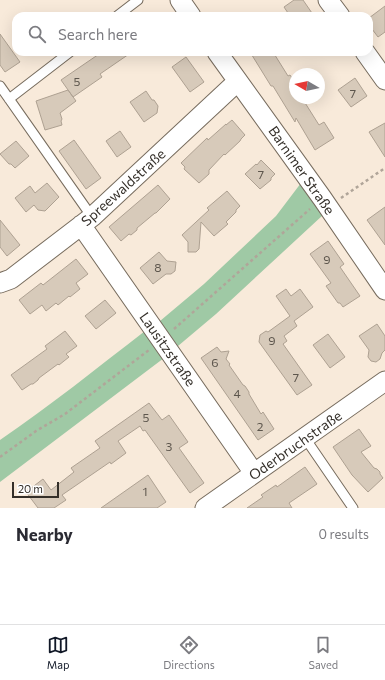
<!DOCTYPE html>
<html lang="en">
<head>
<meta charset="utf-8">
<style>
  body { margin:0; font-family:Commissioner,sans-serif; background:#f7f7f7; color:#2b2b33 }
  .compass { position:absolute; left:289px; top:68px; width:36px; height:36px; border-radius:50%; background:#fff; box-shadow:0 4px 16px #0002; rotate:279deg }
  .scale { position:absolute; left:12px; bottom:10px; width:47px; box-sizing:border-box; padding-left:4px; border:2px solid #342f29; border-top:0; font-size:11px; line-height:14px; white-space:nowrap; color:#342f29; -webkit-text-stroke:3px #fff; paint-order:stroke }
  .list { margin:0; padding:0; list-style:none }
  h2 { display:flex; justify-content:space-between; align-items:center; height:52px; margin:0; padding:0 16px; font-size:17px }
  h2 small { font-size:13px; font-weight:400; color:#7c7c81 }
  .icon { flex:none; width:22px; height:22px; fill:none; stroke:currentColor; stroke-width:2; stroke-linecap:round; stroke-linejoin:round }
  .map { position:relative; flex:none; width:385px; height:508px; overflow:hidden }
  .search { position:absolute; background:#fff; box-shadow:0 4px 16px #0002; left:12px; right:12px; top:12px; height:44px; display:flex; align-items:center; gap:10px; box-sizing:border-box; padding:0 14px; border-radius:12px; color:#7c7c81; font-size:15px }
  .sheet { height:116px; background:#fff }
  nav { display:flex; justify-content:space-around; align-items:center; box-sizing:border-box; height:56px; border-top:1px solid #e1e1e2; background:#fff; font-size:11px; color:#7c7c81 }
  nav a { display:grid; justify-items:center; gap:2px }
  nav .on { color:#111827 }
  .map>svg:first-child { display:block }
</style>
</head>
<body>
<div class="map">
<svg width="385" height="508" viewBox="0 0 385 508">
  <rect width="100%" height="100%" fill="#f8eada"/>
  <path fill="#9fc9a5" d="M301,183L323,215L216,314L178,346L160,321L204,284L276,216Z
    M145,331L164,358L0,482V440C50,406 97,368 145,331Z"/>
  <path fill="#d7caba" stroke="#aea192" d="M294,0H303L314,16H290L284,7Z
    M385,6V32L378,37L369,25V18Z
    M0,34L20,62L5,72L0,65Z
    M102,52H132L100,74L102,77L73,97L61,80Z
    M250,52H273L288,76L290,75L295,82V98H302L319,125L324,122L334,138L315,150L296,118L295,122L273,86H271Z
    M186,57L204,82L190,92L172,67Z
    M355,78L367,96L351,107L338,90Z
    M68,90L76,101L60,113L62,119L61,121L62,125L45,130L36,101Z
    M146,91L152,100H154L158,106L157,113L144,122L130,102Z
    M232,120L245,135L241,139L240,141L225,155L224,154L209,170V174L199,183L184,169L185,167L181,163L207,138L208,140L226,124V125Z
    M385,123V157L369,132Z
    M120,131L131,147L117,157L106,141Z
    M74,140L101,178L86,189L59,151Z
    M16,141L29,156L15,168L11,164H9L0,154Z
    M261,160L275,174L271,178V180L260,189L245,174L256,164L257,165Z
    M47,183L59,197L45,211L38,210L34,205L26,212L15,198L30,186L35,193Z
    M158,185L170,199L156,213H155L137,228V230L131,235L129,234L121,241L109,227Z
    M227,191L240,206L236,210V212L226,222L228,224L214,236L201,222L199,249L196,252H188V242L182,235L209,210L207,208Z
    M385,207V245L367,220Z
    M0,220L20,245L7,256L0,247Z
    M328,241L344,264L340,267L360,296L343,307L340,303H338L326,286L331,283L310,254Z
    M159,252L167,261L176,262L175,271L171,274H166L153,284L140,268Z
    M76,259L88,274L76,283L80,289L70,297L69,296L58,305L56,303L46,311L42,305L30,314L19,300L41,283L43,285Z
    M286,289L291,296L300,289L313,307L294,321L297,326L284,336L287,341L283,344L312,385L297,395L259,342L260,335L266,331L268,332L290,316L276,296Z
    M105,300L116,313L96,329L85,316Z
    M377,324L385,336V350L382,353L380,359L376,362L371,361L368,357L369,350L359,336Z
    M65,331L77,346L66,354L69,357L59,365L58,364L39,378L38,380L33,384H31L22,390L11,375L47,349L45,346Z
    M328,334L345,357L330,368L313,345Z
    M217,347L221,352L229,351L226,359L230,364L229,365L243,385L245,386L249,392V394L261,414L263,412L274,429L258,440L201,358Z
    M149,403L162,420L169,415L188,442L179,448L204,483L190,493L145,430L143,431L140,426L118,441L126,453L111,464L110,462L62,495L66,500L54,508H38L26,492L43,479L51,490L74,472L71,468L100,448L95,441Z
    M359,429L371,446L361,452L374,468L377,469L380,472V474L383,478L368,492L352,475L333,447Z
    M305,467L317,484L289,503L292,508H247L263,497L261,495L276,485L277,487Z
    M148,475L166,502L157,508H101Z"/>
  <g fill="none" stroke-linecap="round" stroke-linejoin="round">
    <g stroke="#776c5e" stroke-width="11">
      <path id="lane" d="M117,16L138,0
        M0,86L92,217
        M9,99L70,52
        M305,438L353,508"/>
    </g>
    <g stroke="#776c5e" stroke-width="21">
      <path id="street" d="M180,0L191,16
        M328,0L340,16
        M217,52L322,198L385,290
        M365,52L385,80
        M81,225L254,473
        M0,283L11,279L92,217L238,81
        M205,508L385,381"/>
    </g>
    <path stroke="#b0a599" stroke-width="2.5" stroke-dasharray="3 3" stroke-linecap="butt" d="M341,198L385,168
      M174,329L310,209
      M0,457L36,431L65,414L149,350"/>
    <use href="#lane" stroke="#fff" stroke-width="9"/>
    <use href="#street" stroke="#fff" stroke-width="19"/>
  </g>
  <g text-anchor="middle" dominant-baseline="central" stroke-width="3" stroke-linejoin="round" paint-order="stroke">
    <g font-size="12" fill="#5d564d">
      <text x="77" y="81">5</text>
      <text x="353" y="93">7</text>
      <text x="261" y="174">7</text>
      <text x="327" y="259">9</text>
      <text x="158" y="267">8</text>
      <text x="272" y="340">9</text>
      <text x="215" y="362">6</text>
      <text x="296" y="377">7</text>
      <text x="237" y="393">4</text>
      <text x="146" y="417">5</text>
      <text x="260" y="426">2</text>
      <text x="169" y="446">3</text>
      <text x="145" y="491">1</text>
    </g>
    <g font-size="14" fill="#342f29" stroke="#fff">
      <text transform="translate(302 170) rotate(55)">Barnimer Straße</text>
      <text transform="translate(123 187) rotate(-42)">Spreewaldstraße</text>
      <text transform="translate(168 349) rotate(55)">Lausitzstraße</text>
      <text transform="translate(295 445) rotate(-35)">Oderbruchstraße</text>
    </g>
  </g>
</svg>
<svg class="compass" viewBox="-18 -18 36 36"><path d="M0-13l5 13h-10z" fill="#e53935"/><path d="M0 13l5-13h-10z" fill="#7c7c81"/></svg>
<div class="scale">20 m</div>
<div class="search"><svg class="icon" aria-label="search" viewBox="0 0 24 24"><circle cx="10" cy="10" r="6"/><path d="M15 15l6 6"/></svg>Search here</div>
</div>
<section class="sheet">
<h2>Nearby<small>0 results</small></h2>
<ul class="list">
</ul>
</section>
<nav>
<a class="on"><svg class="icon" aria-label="map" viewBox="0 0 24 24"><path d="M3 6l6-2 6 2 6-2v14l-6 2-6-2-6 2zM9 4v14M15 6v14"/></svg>Map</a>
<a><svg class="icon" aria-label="directions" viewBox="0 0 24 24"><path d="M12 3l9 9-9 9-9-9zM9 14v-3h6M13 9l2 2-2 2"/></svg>Directions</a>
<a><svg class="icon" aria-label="saved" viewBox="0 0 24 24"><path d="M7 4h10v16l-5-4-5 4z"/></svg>Saved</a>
</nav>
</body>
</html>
